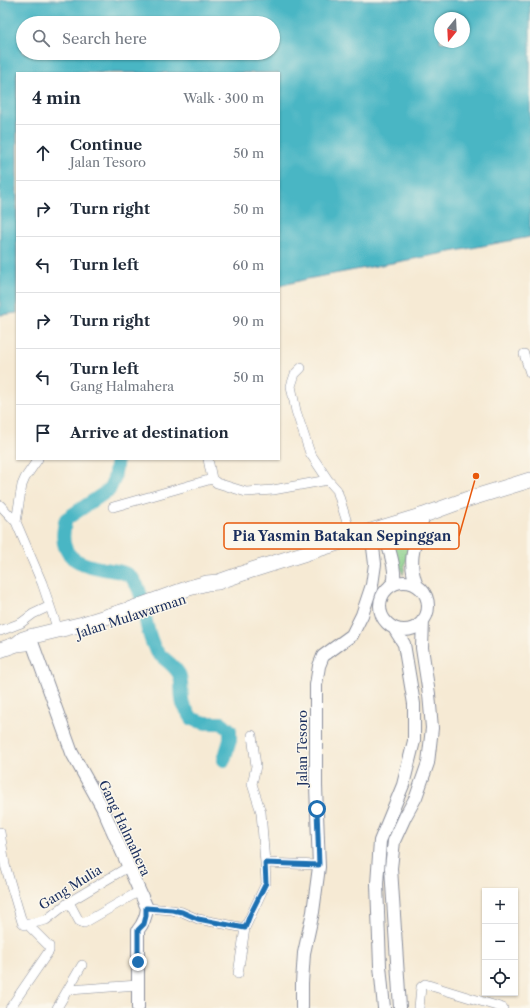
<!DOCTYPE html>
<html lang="en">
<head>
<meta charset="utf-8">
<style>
  body { margin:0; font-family:"Libre Caslon Text",serif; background:#f6f6f7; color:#1f2937 }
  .controls { position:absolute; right:12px; bottom:12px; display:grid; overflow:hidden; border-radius:0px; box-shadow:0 1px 3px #0004 }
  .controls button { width:36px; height:36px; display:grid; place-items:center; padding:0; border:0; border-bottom:1px solid #e0e1e3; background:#fff; color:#1f2937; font:20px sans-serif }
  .compass { position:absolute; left:434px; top:12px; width:36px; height:36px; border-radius:50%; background:#fff; box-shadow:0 1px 3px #0004; rotate:198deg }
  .stop { position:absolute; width:12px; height:12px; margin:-9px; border:3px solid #1f6fb2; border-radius:50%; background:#fff }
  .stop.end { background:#1f6fb2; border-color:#fff; box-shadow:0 1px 4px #0008 }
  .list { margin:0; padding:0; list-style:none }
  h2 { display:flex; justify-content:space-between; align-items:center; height:52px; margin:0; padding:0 16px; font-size:17px }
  h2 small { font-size:13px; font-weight:400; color:#747a83 }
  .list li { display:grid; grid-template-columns:26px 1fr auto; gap:12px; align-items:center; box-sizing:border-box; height:56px; padding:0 16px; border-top:1px solid #e0e1e3 }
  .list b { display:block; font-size:15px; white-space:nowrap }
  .list p { margin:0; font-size:13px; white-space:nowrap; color:#747a83 }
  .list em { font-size:13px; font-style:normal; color:#747a83 }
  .icon { flex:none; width:22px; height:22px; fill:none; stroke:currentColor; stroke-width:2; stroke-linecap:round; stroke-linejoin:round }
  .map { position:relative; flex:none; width:530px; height:1008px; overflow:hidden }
  .search { position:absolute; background:#fff; box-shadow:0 1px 3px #0004; left:16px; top:16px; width:264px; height:44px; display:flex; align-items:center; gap:10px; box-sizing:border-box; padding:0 14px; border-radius:22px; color:#747a83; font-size:15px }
  .panel { position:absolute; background:#fff; box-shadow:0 1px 3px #0004; left:16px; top:72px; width:264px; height:388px; border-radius:0px }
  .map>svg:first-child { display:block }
</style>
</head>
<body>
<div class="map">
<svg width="530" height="1008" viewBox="0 0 530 1008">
  <rect width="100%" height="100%" fill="#fbf7ec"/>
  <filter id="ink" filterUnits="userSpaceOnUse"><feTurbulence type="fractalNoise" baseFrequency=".025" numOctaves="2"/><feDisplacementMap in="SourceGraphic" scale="8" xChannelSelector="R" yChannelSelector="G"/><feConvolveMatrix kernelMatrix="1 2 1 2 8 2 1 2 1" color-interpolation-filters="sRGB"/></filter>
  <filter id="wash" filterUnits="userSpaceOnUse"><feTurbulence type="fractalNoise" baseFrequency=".012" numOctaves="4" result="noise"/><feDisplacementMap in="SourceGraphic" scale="16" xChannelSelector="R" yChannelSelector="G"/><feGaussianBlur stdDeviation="0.9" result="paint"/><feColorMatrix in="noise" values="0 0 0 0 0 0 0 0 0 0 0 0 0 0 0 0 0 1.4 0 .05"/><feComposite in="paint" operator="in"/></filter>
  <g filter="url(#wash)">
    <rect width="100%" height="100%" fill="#f6ead4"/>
    <path fill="#87ce88" stroke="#517e73" d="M415,528L409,546L403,575L389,537Z"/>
    <path fill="#49b6c4" stroke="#327291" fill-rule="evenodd" d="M0,0H530V237L307,279L279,286V73H17V313L0,315ZM440,18H464V42H440ZM23,23H273V53H23Z"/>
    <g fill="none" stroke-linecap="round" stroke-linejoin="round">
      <path stroke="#49b6c4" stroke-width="14" d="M117,459L114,479L109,490L66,519C55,558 78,565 110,570C117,571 127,572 132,578C144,592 143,613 148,630C150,637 154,650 159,654C166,661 174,665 179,674C183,682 180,694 183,704C185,709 190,714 192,719L206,723H222L230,730V740L224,760"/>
    </g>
  </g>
  <g filter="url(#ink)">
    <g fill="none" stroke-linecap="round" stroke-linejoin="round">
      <g stroke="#888c99" stroke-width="10">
        <path id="minor" d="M524,354L530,373
          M301,368L295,374L291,386L296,411L310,453L328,480L337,490L349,529L350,539
          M38,459L25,478L22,485L16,522L42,583L58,630
          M208,459L212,479L217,483L246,492L273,490L328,480
          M0,505L16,522
          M113,507L212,479
          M0,631L21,623L33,614L50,606
          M252,735L256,766L252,784L261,812L265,863
          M0,832L5,865L22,922L25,925L46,920L69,902L128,867
          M69,902L79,921L84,923L138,892
          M147,908L172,910L182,912L198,919L245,928
          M238,974L245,928L251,915L266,883L265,863L319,865
          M69,990L138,985
          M10,1008L49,951V946L27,924
          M57,1008L82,965
          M419,1008L421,987L425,984L503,1008"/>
      </g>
      <g stroke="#888c99" stroke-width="14">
        <path id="tertiary" d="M382,527C386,539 398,572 393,583C392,584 390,586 389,587
          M380 606a24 24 0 1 1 48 0a24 24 0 1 1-48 0Z
          M417,586C406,559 416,541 424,515
          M32,642L72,753L102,807L147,908C146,917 144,923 138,930V1008
          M302,1008V983L304,953L313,912L319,867L316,786V685L319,666L323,656L352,635L362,615L372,585L375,564L371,531
          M384,1008L380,966L377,884L380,841L403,785L414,741V704L404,644L394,628
          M400,1008L391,868L394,841L405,817L416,797L428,763L432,728L429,694L422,648L423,620"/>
      </g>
      <g stroke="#888c99" stroke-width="16">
        <path id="trunk" d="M17,644L23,639L29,637L83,624L128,610L189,588L207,583L218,582L252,570L344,541L371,531L424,515L465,500L530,480
          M0,650L17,644L26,643"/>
      </g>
      <use href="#minor" stroke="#fff" stroke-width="9"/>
      <use href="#tertiary" stroke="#fff" stroke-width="12"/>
      <use href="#trunk" stroke="#fff" stroke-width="15"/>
    </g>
  </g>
  <g fill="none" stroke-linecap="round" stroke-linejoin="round" filter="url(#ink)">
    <path stroke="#1f6fb2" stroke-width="5" d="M138,962V930L144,924L146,916V908L172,910L182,912L198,919L245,928L250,915L266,883L265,863L319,865L317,809"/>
  </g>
  <g text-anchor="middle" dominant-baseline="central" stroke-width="3" stroke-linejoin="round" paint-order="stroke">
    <g font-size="13" fill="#1b2f5e" stroke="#fbf7ec">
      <text transform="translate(131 616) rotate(-18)">Jalan Mulawarman</text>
      <text transform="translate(302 748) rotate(-90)">Jalan Tesoro</text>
      <text transform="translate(125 828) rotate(65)">Gang Halmahera</text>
      <text transform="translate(70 887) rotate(-32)">Gang Mulia</text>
    </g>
  </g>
  <path fill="none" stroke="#e8590c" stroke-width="1.5" d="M476 476L459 536"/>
  <circle fill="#e8590c" stroke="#fbf7ec" stroke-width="1.5" cx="476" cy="476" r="4"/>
  <rect fill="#fbf7ec" stroke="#e8590c" stroke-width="1.5" x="224" y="523" width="235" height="26" rx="4"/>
  <g font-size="14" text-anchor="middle" font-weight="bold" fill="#1b2f5e">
    <text x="342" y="541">Pia Yasmin Batakan Sepinggan</text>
  </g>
</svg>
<div class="controls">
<button>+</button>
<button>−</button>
<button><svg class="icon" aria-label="locate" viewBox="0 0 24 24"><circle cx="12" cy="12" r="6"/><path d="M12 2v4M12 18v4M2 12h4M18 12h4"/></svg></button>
</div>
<svg class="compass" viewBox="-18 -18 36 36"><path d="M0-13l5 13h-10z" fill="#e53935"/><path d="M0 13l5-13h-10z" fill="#747a83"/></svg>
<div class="stop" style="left:317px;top:809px"></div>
<div class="stop end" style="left:138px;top:962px"></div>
<div class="search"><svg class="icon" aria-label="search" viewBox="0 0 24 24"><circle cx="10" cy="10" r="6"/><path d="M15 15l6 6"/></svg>Search here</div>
<section class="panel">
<h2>4 min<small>Walk · 300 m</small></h2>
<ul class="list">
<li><svg class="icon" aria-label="ahead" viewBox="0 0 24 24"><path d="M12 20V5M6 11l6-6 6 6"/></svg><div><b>Continue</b><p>Jalan Tesoro</p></div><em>50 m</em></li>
<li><svg class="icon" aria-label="right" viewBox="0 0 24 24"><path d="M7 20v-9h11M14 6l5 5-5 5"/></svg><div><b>Turn right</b></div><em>50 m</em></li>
<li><svg class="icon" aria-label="left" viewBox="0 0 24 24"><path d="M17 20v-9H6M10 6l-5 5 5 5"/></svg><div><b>Turn left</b></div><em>60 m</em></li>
<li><svg class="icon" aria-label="right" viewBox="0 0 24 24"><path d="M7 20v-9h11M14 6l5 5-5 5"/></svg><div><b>Turn right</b></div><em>90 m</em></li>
<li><svg class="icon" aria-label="left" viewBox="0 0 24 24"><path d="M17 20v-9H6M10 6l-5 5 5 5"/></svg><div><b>Turn left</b><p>Gang Halmahera</p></div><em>50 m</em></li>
<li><svg class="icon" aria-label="arrive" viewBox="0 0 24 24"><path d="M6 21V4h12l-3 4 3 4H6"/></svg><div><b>Arrive at destination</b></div></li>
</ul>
</section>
</div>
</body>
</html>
